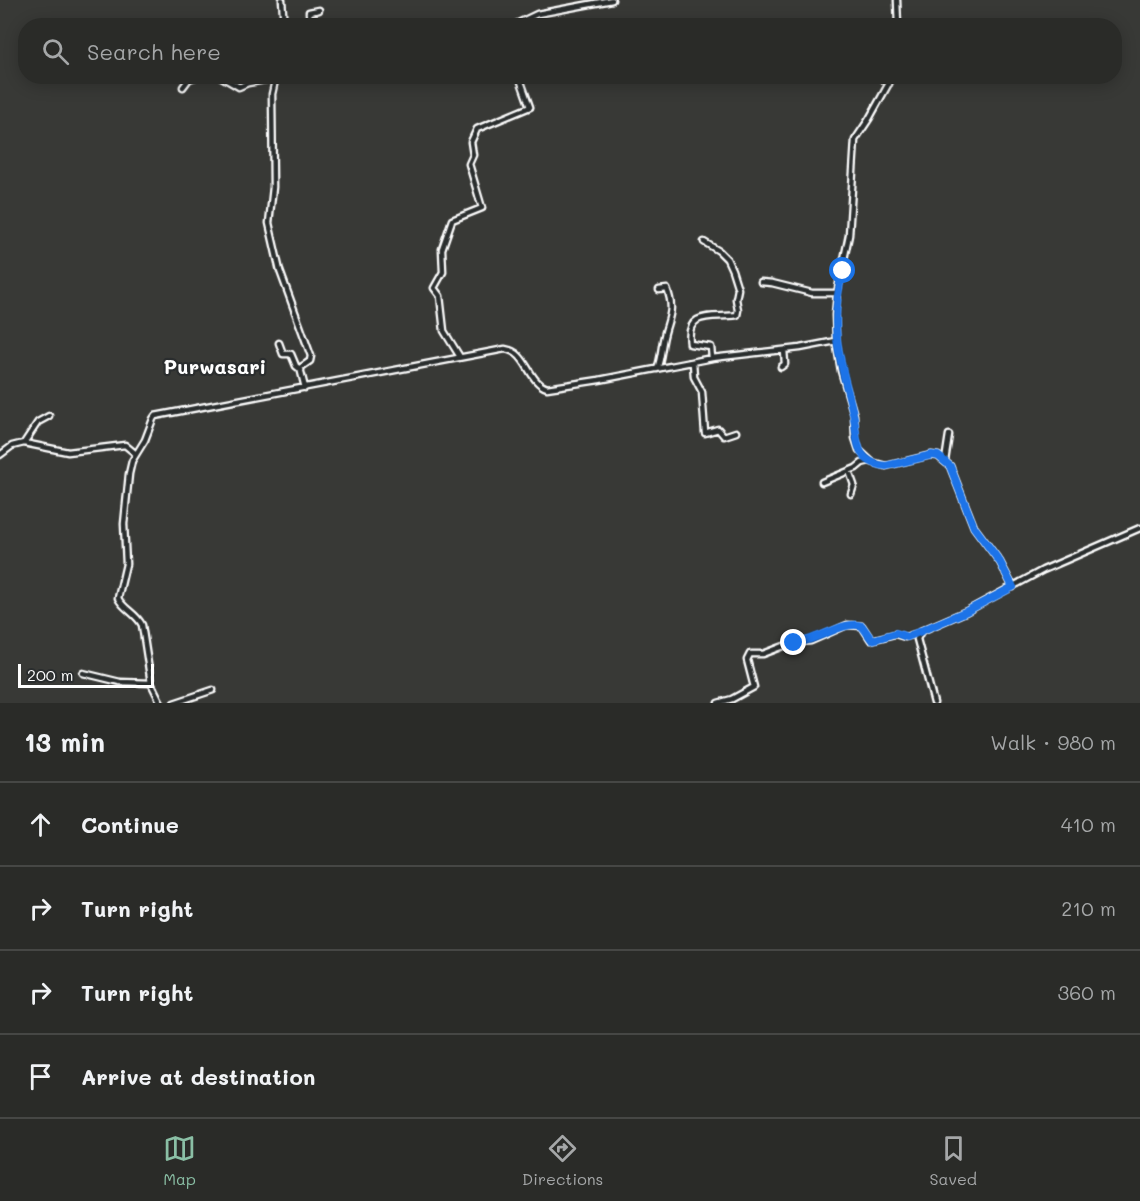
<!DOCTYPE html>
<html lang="en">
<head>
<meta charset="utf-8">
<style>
  body { margin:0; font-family:Mali,sans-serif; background:#323330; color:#f1f3f6 }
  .scale { position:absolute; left:18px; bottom:15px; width:136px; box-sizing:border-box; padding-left:6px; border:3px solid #fff; border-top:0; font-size:16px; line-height:21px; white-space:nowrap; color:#fff; -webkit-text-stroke:4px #2a2d2e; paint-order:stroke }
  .stop { position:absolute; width:18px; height:18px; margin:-14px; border:4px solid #1a73e8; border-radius:50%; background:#fff }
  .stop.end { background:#1a73e8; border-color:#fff; box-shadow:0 2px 6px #0008 }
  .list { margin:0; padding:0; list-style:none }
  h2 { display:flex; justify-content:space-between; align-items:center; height:78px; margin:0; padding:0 24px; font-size:26px }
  h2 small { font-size:20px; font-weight:400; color:#a5a7a8 }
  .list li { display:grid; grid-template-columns:39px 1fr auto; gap:18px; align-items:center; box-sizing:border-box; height:84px; padding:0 24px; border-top:2px solid #464745 }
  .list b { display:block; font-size:22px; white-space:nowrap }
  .list em { font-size:20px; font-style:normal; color:#a5a7a8 }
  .icon { flex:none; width:33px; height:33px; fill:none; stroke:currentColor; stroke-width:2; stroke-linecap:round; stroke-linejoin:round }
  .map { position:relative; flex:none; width:1140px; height:703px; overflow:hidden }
  .search { position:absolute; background:#2a2b28; box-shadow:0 3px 15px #0003; left:18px; right:18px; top:18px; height:66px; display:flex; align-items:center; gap:15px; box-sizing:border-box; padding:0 21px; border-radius:24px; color:#a5a7a8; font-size:22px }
  .sheet { height:414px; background:#2a2b28 }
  nav { display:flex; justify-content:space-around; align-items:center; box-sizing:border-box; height:84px; border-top:2px solid #464745; background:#2a2b28; font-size:16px; color:#a5a7a8 }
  nav a { display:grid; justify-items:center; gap:3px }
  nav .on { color:#8abfa5 }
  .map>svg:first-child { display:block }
</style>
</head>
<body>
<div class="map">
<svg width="1140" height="703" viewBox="0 0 1140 703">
  <rect width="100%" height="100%" fill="#383936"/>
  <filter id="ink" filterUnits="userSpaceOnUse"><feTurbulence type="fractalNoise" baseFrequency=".0167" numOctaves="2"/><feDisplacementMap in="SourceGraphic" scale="12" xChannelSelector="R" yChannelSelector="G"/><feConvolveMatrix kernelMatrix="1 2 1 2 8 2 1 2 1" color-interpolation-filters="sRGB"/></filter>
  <g filter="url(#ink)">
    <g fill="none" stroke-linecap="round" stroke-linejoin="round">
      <g stroke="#fff" stroke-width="9">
        <path id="minor" d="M282,0L284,26
          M897,0L898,26
          M310,26L309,12L319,10
          M512,26L537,14L612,0
          M220,76L239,87L248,83L276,78
          M276,76L272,94L273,187L269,223L280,271L311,356L310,361L300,368L305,388
          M879,76L889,84
          M893,76L869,119L855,140L849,235L837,293L835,315L836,341L841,371L854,415L855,438L859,450L872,462L886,466L931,455L938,456L950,466L974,527L1000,562L1013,587
          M183,87L189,79L198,76
          M704,242L719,251L727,259L732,270L738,289L736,299L738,310L737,315C716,319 685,308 690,344L711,347L712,358
          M761,282L772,283L812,293H837
          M279,343L283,354H291L296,366L301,370
          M460,357L444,331L440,296L434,288L443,272L442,249L452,220L482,208L469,164L473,155L471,142L477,129L530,107L519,76
          M693,362L694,377L702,392L705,433L718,429L724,436L736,432
          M781,367L785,364L784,350
          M657,369C661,359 661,351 663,341C667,319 676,312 667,289L659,290
          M24,443L38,422L49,416
          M0,455L12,446L24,443L68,452L125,445L136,454
          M945,461L949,435
          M849,471L854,485L851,494
          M822,482L856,468L862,463L870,461
          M83,673L120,682L151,683
          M161,703L151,683L142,625C136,613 123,609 118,598L126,564L124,524L129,474L132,461L145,440L153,419L155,416L505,349C528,352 527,381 547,388L599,380L712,358L800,348L836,341
          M174,703L213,690
          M718,703L732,699L754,687L747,660L750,654H763L792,643L811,641L847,625L862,626L871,640L895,634L905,637L919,633
          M934,703L917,639L921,631L967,611L1043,570L1140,528"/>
      </g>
      <use href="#minor" stroke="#2a2d2e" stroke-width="4.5"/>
    </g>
  </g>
  <g fill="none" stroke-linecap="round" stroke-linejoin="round" filter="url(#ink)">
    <path stroke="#1a73e8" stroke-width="8" d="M794,643C816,642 845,619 862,626L872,640L896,633L907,637L967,611L1013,587L1000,562L974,527L950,466L938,456L932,455L886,466C851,462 859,436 853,413C840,358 828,328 843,271"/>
  </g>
  <g text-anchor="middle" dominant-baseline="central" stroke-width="4.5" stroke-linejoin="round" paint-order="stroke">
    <g font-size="20" font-weight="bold" fill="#fff" stroke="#2a2d2e">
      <text x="215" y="366">Purwasari</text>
    </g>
  </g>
</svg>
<div class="scale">200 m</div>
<div class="stop" style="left:843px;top:271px"></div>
<div class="stop end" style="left:794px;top:643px"></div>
<div class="search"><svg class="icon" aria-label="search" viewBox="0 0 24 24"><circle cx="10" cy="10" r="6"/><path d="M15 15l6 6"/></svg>Search here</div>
</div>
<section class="sheet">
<h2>13 min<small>Walk · 980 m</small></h2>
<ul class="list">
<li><svg class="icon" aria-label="ahead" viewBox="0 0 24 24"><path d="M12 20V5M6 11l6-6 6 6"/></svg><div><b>Continue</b></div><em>410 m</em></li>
<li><svg class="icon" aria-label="right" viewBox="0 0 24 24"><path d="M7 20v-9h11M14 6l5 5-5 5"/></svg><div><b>Turn right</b></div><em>210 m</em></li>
<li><svg class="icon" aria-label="right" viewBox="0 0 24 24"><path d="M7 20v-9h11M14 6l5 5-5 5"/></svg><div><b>Turn right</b></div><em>360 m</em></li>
<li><svg class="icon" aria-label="arrive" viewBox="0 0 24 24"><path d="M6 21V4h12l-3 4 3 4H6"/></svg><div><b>Arrive at destination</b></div></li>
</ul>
</section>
<nav>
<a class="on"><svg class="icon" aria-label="map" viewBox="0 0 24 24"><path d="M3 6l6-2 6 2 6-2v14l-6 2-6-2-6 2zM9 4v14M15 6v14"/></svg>Map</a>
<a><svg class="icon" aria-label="directions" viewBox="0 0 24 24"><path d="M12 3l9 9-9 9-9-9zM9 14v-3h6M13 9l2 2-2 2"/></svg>Directions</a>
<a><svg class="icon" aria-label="saved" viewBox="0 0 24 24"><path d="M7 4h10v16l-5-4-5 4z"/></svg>Saved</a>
</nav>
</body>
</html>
